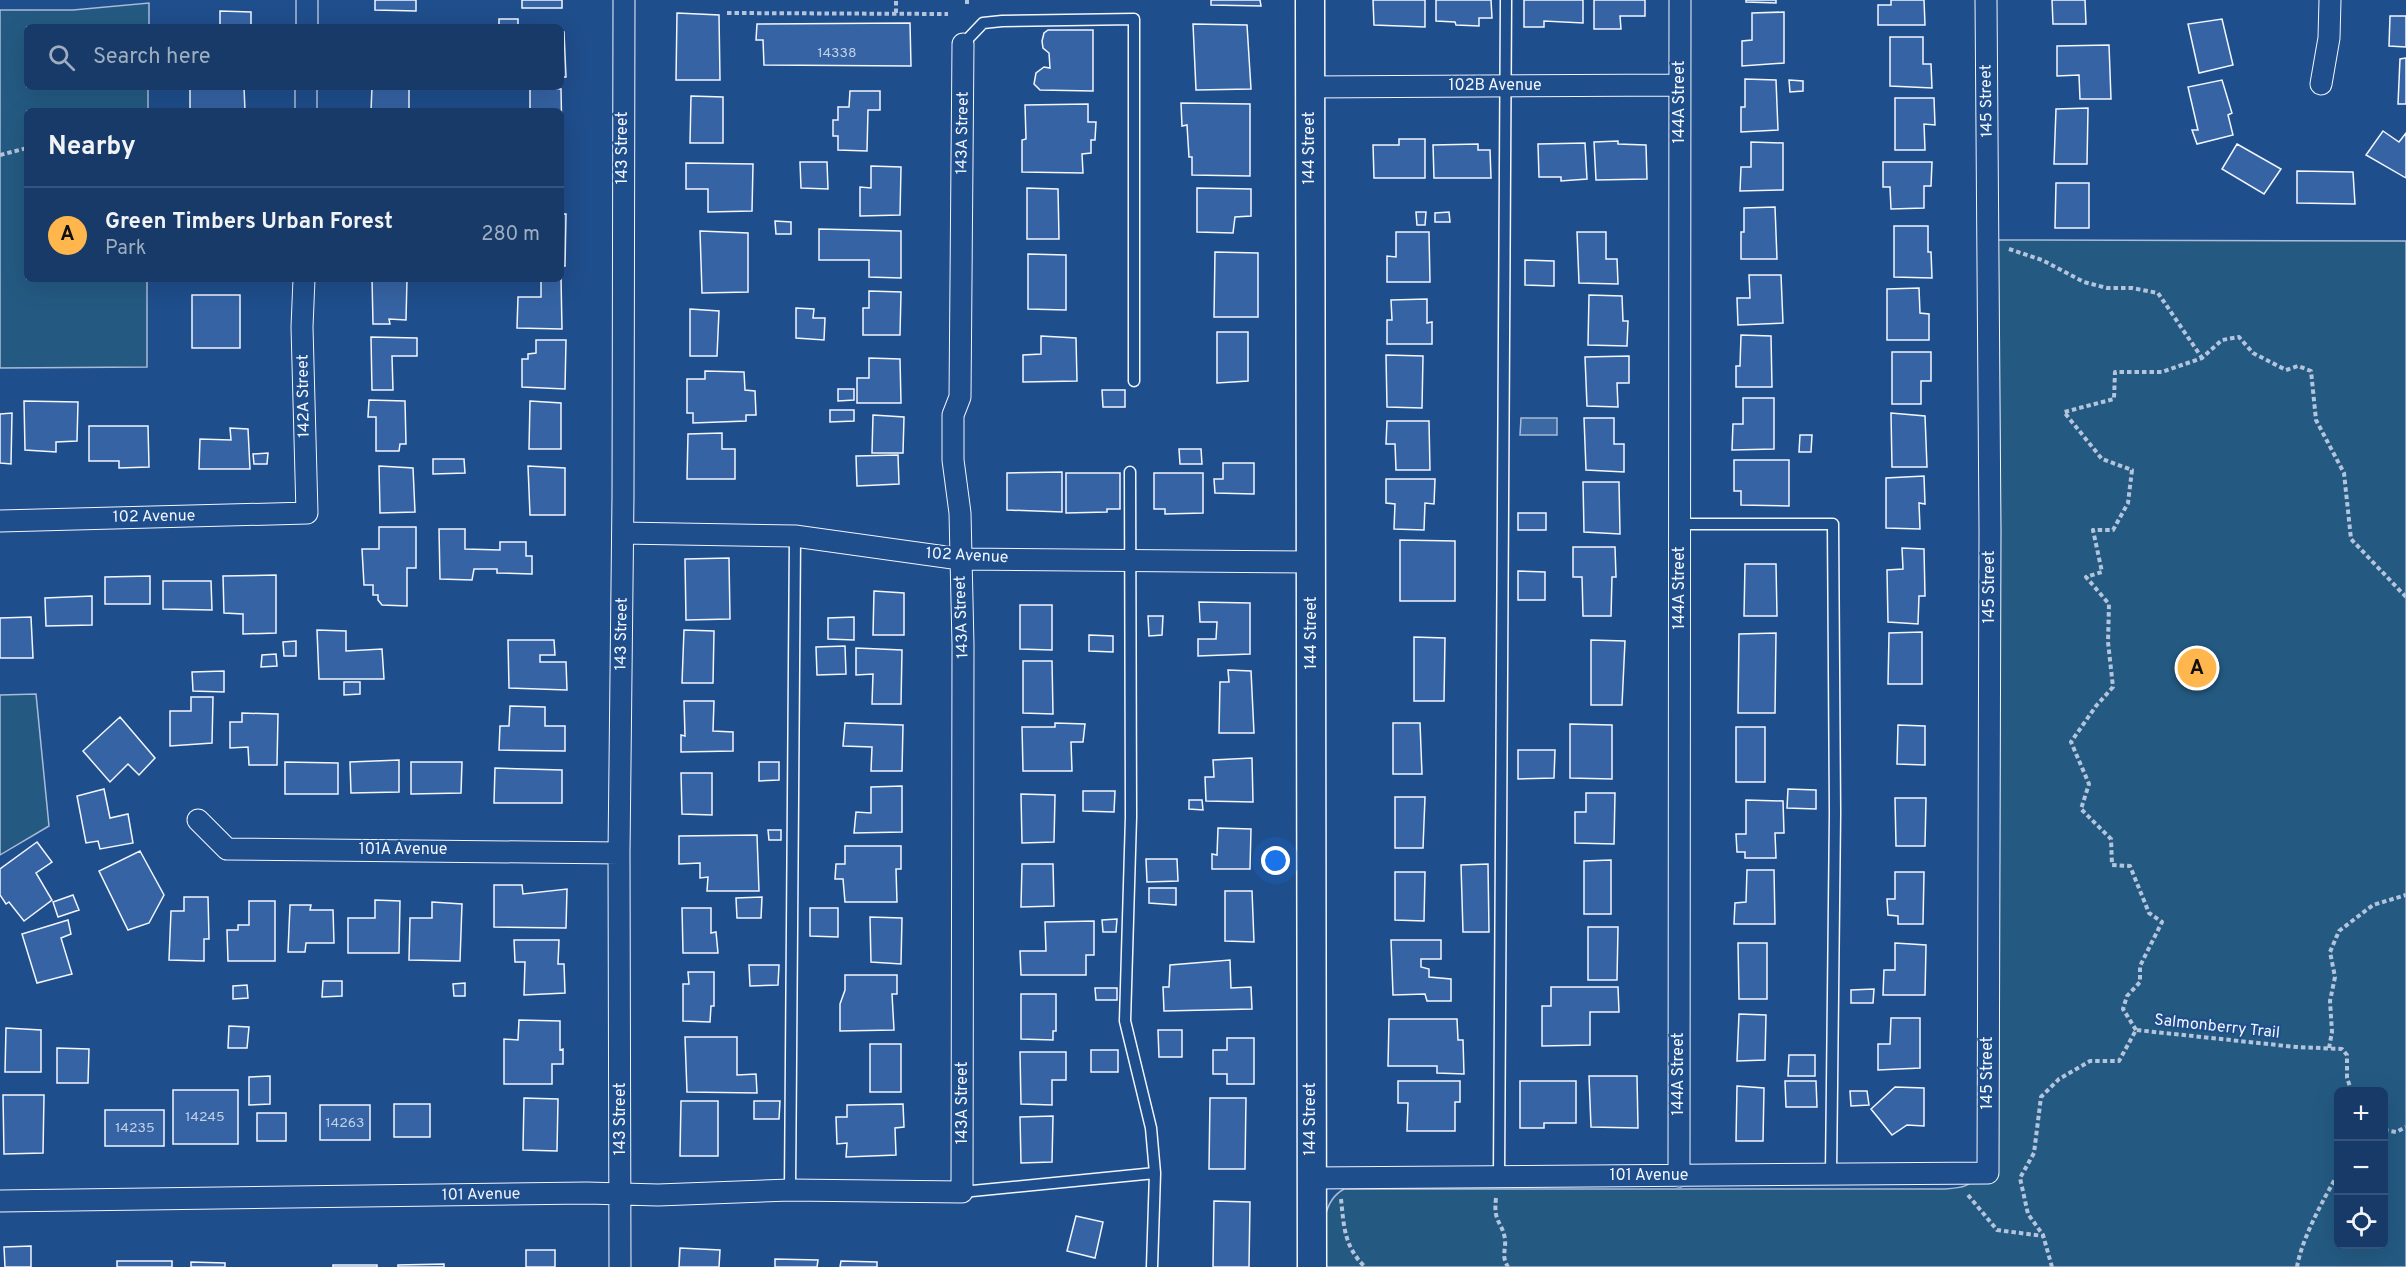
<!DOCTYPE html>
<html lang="en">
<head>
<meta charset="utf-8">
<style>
  body { margin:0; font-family:Overpass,sans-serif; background:#244571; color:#f1f3f6 }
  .controls { position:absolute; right:18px; bottom:18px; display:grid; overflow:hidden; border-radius:9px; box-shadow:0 6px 24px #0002 }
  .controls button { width:54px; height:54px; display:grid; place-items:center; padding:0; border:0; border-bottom:2px solid #36547d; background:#173a69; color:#f1f3f6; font:30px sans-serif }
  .you { position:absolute; left:1276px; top:861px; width:21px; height:21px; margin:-15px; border:4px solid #fff; border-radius:50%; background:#1a73e8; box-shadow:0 0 0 9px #1a73e833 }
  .badge { display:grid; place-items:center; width:39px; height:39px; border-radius:50%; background:#ffb74d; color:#111; font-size:20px; font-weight:700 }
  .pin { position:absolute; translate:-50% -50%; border:3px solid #fff; box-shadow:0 2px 6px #0006 }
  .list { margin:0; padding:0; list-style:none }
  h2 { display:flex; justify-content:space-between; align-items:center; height:78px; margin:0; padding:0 24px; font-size:26px }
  h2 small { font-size:20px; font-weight:400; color:#9eadc0 }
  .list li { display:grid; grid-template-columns:39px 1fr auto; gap:18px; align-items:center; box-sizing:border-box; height:96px; padding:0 24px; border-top:2px solid #36547d }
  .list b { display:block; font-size:22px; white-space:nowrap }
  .list p { margin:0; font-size:20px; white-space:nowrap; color:#9eadc0 }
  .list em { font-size:20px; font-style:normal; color:#9eadc0 }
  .icon { flex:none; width:33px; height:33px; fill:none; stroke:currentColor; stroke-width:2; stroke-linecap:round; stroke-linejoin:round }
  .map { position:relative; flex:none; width:2406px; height:1267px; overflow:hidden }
  .search { position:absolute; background:#173a69; box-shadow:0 6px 24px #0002; left:24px; top:24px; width:540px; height:66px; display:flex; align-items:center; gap:15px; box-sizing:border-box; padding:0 21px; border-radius:9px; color:#9eadc0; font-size:22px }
  .panel { position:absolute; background:#173a69; box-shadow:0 6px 24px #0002; left:24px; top:108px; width:540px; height:174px; border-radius:9px }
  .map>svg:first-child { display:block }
</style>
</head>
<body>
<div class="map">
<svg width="2406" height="1267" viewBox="0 0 2406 1267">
  <rect width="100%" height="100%" fill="#1f4e8c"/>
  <path fill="#245a82" stroke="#a8bbd7" stroke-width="1.5" fill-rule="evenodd" d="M149,3V27H27V87H148V111H27V279H147V367L0,368V10H73Z
    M1998,240L2406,241V1267H1325C1325,1240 1317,1204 1344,1189H1943C1960,1188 1973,1188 1978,1170ZM2338,1092H2384V1244H2338Z
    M36,694L49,826L0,855V695Z"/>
  <path fill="#3b69a3" stroke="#a8bbd7" stroke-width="1.5" d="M1521,418H1557V435H1520Z"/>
  <path fill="#3563a3" stroke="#f2f6ff" stroke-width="1.5" d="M375,0H416V11L375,10Z
    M522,0H562V8H522Z
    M1211,0H1260L1261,6L1211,5Z
    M1373,0H1425V27L1374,25Z
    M1436,0H1491L1492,18H1479V26L1456,25L1455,22L1436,21Z
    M1524,0H1583V23L1544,21V27H1524Z
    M1594,0H1645V16H1620L1621,29H1594Z
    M1746,0H1776V3L1746,2Z
    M1891,0H1924L1925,25H1878V5H1891Z
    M2052,0H2085L2086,24H2053Z
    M220,11L251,12V27H220Z
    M1784,12V63L1742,66V41L1752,40V13Z
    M677,13L719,15L720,80H676Z
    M2390,16H2406V47L2389,46Z
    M499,19H518V27H499Z
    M2222,19L2233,65L2199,73L2188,24Z
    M910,23L911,66L764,65L763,40H756L757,24Z
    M1193,24L1247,25L1251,89L1196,90Z
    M1048,30H1093V91L1040,90L1034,84L1036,73L1044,67L1050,68L1049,53L1043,48L1042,41L1044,33Z
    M561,32H564L566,77H561Z
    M1890,37H1923V64H1931L1932,88L1890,86Z
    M2109,45L2111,99H2080L2079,75L2057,76V46Z
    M2406,58V104H2398L2400,59Z
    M1745,79L1776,80L1778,130L1741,132V107H1745Z
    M1789,80L1803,81V91L1790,92Z
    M2222,80L2232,113L2228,115L2233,135L2197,144L2192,130H2198L2188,87Z
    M190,87H244L245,111H190Z
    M372,87L409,88V111H371Z
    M530,88L561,89L562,141L561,111H530Z
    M850,91H880V110H868L867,151L838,150V136H833V120H838V107H849Z
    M691,96L723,97V143H690Z
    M1895,98H1934L1935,125L1924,124L1925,150H1895Z
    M1181,103L1250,104V176L1192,175V157H1189L1187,125L1182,126Z
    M1088,104V122H1096L1095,140H1091V153L1082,154L1083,173L1022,172V140L1026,139L1025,105Z
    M2088,108L2087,164H2054L2056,109Z
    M2383,131L2399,142L2406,133V178L2366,155Z
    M1399,139H1425V178H1374L1373,145H1399Z
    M1618,141V144L1646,145L1647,179L1596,180L1594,142Z
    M1751,142L1783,143V190L1740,191L1741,167H1751Z
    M1585,143L1587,179L1561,181V177H1539L1538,144Z
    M1478,144V150H1490L1491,178H1434L1433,145Z
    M2237,144L2281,169L2264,194L2222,169Z
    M800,162H827L828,189L801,188Z
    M1883,162H1932L1931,186H1924V208L1891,209L1890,187H1883Z
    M686,163L753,164L752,211L708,212V189H686Z
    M871,166L901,167L900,215L860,216V187L871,188Z
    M2297,171L2353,172L2355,204L2297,203Z
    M2056,183H2089V228H2055Z
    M1027,188L1058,189L1059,239H1027Z
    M1197,188L1251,189V216L1235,217L1233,233L1197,232Z
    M1775,207L1777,259H1741V232H1744V208Z
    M1416,212H1426L1425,225H1417Z
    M1449,212L1450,222H1435V213Z
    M561,214H566L565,266H561Z
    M775,221L791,222V234H776Z
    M1894,226H1928V252H1931L1932,278L1894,277Z
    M819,229L901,231V278L869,277V260H819Z
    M700,231L748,233V292L702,293Z
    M1396,232H1429L1430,282H1387V256L1396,257Z
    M1577,232H1606V259H1617L1618,284L1579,283Z
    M1215,252L1258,253V317H1214Z
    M1028,254L1066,255V310L1028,309Z
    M1525,260L1554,261V286L1525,285Z
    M1749,275H1781L1783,323L1738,325L1737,298H1750Z
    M561,278L562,329L517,328L518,297H541V279Z
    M372,279H407L406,320L389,319L390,324H373Z
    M1919,288L1920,313L1929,314V340H1887V289Z
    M869,291L901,292L900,335H863V308H869Z
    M192,295H240V348H192Z
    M1589,295L1622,296L1623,321H1628L1627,346L1588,345Z
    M1427,299V323L1432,322V344H1387V320H1392L1391,300Z
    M796,308L814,309L813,318H825L824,340L796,338Z
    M690,309L719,311L717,356H690Z
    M1217,332H1248V381L1217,383Z
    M1741,335L1771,336L1772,387H1736V366H1740Z
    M1041,336L1076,338L1077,381L1023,382V355L1041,354Z
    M371,337L417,338V356H392L393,390H372Z
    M536,340H566L565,389L522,387V359H528V354L536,353Z
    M1892,352H1931V381H1921V404H1892Z
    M1386,355L1423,356L1422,408L1387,407Z
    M1629,356V383H1617L1618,407L1587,406L1585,357Z
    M869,358L900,359L901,403H857V378H869Z
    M705,371L744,372L745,390L755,391L756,415H746V421L693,423V413H687V379H705Z
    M838,389H854V400L838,401Z
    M1102,390H1125V407H1103Z
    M1743,398H1774V449L1732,450L1733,424H1743Z
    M369,400L405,401L406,444H400L399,451H376V417H368Z
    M24,401L78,402L77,441L56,442V452L25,450Z
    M530,401L561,403V449H529Z
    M830,410H854V421L830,422Z
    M12,413L11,464L0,463V414Z
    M1891,413L1925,416L1927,467H1892Z
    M873,415L904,417L903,453H872Z
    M1584,418H1614V444H1624V472L1586,470Z
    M1387,421H1429L1430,470H1396L1395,444H1386Z
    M89,426H148L149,467L119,468V461H89Z
    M230,428L248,429L250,469H199L200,439L231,440Z
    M722,433V449H735V479H687L688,434Z
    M1800,435H1812L1811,452H1799Z
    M1179,449H1201L1202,464H1180Z
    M268,453L267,464H254L253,454Z
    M898,455L899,484L857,486L856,456Z
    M433,459H464L465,473L433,474Z
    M1734,460H1789V506L1741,505V491H1734Z
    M1223,463H1254V494L1215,493L1214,479H1223Z
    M379,466L413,468L415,512L380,513Z
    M528,466L565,468V515H530Z
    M1062,472V512L1007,510V473Z
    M1066,473H1120V509H1107V512L1066,513Z
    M1154,473H1203V513L1165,514V509H1154Z
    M1924,476L1925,504L1919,503L1920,529L1886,528V478Z
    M1386,479H1435L1434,504L1425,503L1424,530L1394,529L1395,504L1386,503Z
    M1583,482H1619L1620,534L1584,532Z
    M1518,513H1546V530H1518Z
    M379,527H416V568H407V606L382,605L378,600V595H373V585H364L362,549H379Z
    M439,529H465V549L500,550V542H526V556H532V574L497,573V569H474L472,580L440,579Z
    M1400,540L1455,541V601H1400Z
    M1573,547H1615L1616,577H1612L1611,616H1583L1582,577H1573Z
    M1902,548L1924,549L1925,596H1919L1918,624L1888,622L1887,570L1903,569Z
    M729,558L730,619L686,620L685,559Z
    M1745,564H1776L1777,616H1744Z
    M1518,571L1545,572V600H1518Z
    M276,575V633L243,634V614L224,613L223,576Z
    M150,576V604H105V577Z
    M163,581H211L212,610L163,609Z
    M874,591L904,593V635H873Z
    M92,596V625L46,626L45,598Z
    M1199,602L1250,603V654L1198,656V639H1216L1217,622H1200Z
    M1020,605H1052V650L1020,649Z
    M1148,616H1163L1162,635L1149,636Z
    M31,617L33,658H0V618Z
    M854,617V640L828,639V618Z
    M317,630L346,631V651L382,649L384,679H319Z
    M684,630L714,631L713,683H682Z
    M1922,632V684H1888L1889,633Z
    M1776,633L1775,713H1738L1739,634Z
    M1089,635L1113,636V652L1089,651Z
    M1414,637L1445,638L1444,701H1414Z
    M508,640H554L555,655H540V662H566L567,690L509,688Z
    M1591,640L1625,641L1622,705H1591Z
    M296,641V656H284L283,642Z
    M845,646L846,674L817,675L816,647Z
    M856,648L902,650L901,704H872L873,674L856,675Z
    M276,654L277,666L261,667L262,655Z
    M1023,661H1052L1053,714L1023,713Z
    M1228,670L1251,671L1254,733H1219L1220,682H1229Z
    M224,671V692L193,691L192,672Z
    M344,682H360V694L344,695Z
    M191,697H213L212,743L170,746V711H191Z
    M684,701H714L713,731L733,732V751L681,752V735L685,736Z
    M510,706L545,707V726H565V751L499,750L500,726H509Z
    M242,713L278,714L277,765H249L248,747L230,748V722H242Z
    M120,717L155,758L139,775L128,764L110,782L83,751Z
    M845,723L903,725L902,771H871L872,747L843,746Z
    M1055,723L1085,724L1083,742H1071L1072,771H1023L1022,727H1055Z
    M1393,723H1420L1422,774H1393Z
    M1570,724L1612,725V779L1570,778Z
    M1898,725L1925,726V765L1897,764Z
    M1736,727H1765V782H1736Z
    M1518,750H1555L1554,778L1518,779Z
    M1252,758L1253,802L1206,801L1205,777H1214L1213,760Z
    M399,760V792L351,793L350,762Z
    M285,762L338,763V794H285Z
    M411,762H462L461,793L411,794Z
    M759,762H779V780L759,781Z
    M495,768L562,770V803H494Z
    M681,773H712V815L682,814Z
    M902,786V832L854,833L856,812L871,813V787Z
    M104,789L110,818L128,814L133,843L100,849L98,841L86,843L77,796Z
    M1788,789L1816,790V809L1787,808Z
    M1083,791H1115L1114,812L1083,811Z
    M1586,793H1615L1614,844L1575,843V812H1586Z
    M1021,794L1055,795L1054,842L1022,843Z
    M1395,797H1425L1423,848H1395Z
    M1895,798H1926L1925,846H1896Z
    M1189,800H1202L1203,810L1189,809Z
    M1746,800L1783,801L1784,833H1775L1776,858H1745V852H1737L1736,834H1746Z
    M1218,828L1251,829L1250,869H1212V854L1217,855Z
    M768,830H781V840H769Z
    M757,835L759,891H707L708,877L700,878V863L679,864V836Z
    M37,842L52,862L36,873L52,900L24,921L9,902L6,904L0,895V869Z
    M845,846H901V869H896L897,902H845L843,879H835L836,864H845Z
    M140,851L164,895L149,923L128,930L99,871Z
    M1146,859H1177L1178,881L1147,882Z
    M1611,860V914H1584V861Z
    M1022,864H1053L1054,906L1021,907Z
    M1488,864L1489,932H1463L1461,865Z
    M1747,870H1774L1775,924H1734L1735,903L1746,902Z
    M1395,872H1425L1424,921L1395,920Z
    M1895,872H1924L1923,924H1898V916L1888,915L1887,899H1895Z
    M494,885H522L523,894L567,889L566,928L494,927Z
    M1149,888H1176V905L1149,903Z
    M1225,891H1252L1254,942L1225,941Z
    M73,895L79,910L58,917L53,902Z
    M184,897H208L209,939H204V961L169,960L171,911H184Z
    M762,897L761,918H737L736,898Z
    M375,900L400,901L399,953H348V918H375Z
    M249,901H275V961H228L227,930H238V925H249Z
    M432,902L462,904L460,961L409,960L410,918H432Z
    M290,905H311L310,910H333L334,943H306L305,952H288Z
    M682,908H711V933L716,932L718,953H683Z
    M810,908H838V937L810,936Z
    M870,917L902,918L901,964L871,962Z
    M1117,919L1116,932H1103L1102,920Z
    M68,920L71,934L61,938L72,974L37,983L22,934Z
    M1094,921V955H1086V975H1021L1020,951H1046L1045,922Z
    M1588,927H1618L1617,980H1588Z
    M514,940H559L558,964H564L565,993L524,995L525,962H515Z
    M1391,940H1441V959H1421V967L1429,969V977L1451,979V1001H1427L1425,994L1393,995Z
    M1738,943H1767V999H1739Z
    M1895,943L1926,945L1925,995H1883L1884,970H1895Z
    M1230,960L1231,988L1251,987L1252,1009L1164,1011L1163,987H1169L1170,965Z
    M749,965H779L778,985L750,986Z
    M688,972H714V1006H711L710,1022L683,1021V984H689Z
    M845,975H897V994H892L894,1030L840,1031V1004L845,990Z
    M323,981H342V996L322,997Z
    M465,983V996H454L453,984Z
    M247,985L248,998L233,999V986Z
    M1551,987H1618L1619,1012H1590V1045L1542,1046V1006H1551Z
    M1095,988H1117V1000H1096Z
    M1874,989L1873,1003H1851V990Z
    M1021,994H1056V1031H1053V1040L1021,1039Z
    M1739,1014L1766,1015L1765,1060L1737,1061Z
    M1891,1018H1920V1068L1878,1070V1044H1890Z
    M1389,1019H1457L1458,1040H1463L1464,1074L1437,1073V1066H1388Z
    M519,1020L560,1021V1050L563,1049V1064H552V1084H504V1039L518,1040Z
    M229,1026L249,1027L247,1048H228Z
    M6,1028L41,1030V1072H5Z
    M1158,1030H1182V1057H1159Z
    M685,1037H737V1075L756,1074L757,1093L687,1092Z
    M1227,1038H1254V1084H1227V1074H1213V1050H1227Z
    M870,1044H901V1092H870Z
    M57,1048L89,1049L88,1083H57Z
    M1091,1050H1118V1072H1091Z
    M1020,1052H1066V1080H1052V1105L1021,1104Z
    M1789,1055H1815V1076H1788Z
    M270,1076V1104L249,1105V1077Z
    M1589,1076H1637L1638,1128L1591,1127Z
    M1398,1081H1460V1102H1455V1131H1407L1408,1103H1398Z
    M1520,1081H1576V1123H1544V1128H1520Z
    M1785,1081H1816L1817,1107H1786Z
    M1737,1086L1764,1088L1763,1141H1736Z
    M1895,1087L1924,1088V1126L1907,1125L1892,1135L1871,1109Z
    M173,1090H238V1144H173Z
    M1850,1091H1867L1869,1105L1851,1106Z
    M3,1095H44L43,1153L4,1154Z
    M524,1098L558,1099L557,1151L523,1150Z
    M1210,1098H1246L1245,1169H1209Z
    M681,1101H718V1156H680Z
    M754,1101H780L779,1119H754Z
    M394,1104H430V1137H394Z
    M903,1104L904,1127L895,1128L896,1155L846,1157L847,1143L837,1144L836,1117H847V1105Z
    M320,1105H370V1140H320Z
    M105,1110H164V1146H105Z
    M257,1113H286V1141H257Z
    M1053,1116L1052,1162L1021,1163L1020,1117Z
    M1214,1201L1250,1202L1249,1267H1213Z
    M1076,1216L1103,1222L1095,1258L1067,1251Z
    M31,1246V1267H5L4,1247Z
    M680,1248L720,1250L719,1267H679Z
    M526,1250H555V1267H526Z
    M775,1259L818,1260L817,1267H775Z
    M117,1261H172V1267H117Z
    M841,1261L877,1262V1267H840Z
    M191,1262L225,1263V1267H191Z
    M444,1264V1267H398V1265Z
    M333,1265H377V1267H333Z"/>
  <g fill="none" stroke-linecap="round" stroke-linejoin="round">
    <g stroke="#f2f6ff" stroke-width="13">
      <path id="service" d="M963,44L983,23L1002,21L1134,19V381
        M1130,472L1131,817L1125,1021L1151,1128L1155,1173
        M1680,524H1833L1835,813L1831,1175
        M1499,1177L1506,0
        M790,1190L795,536
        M962,1192L1155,1173L1152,1267"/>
    </g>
    <g stroke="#f2f6ff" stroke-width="23">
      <path id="minor" d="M307,27V0
        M2321,84L2329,38L2330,0
        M1310,87L1680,85
        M306,111V87
        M0,521L307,513L302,327L304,279
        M623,533L795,536L960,559L1312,562
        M198,820L227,849L619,853
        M1679,1176L1680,0
        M1311,1178L1988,1173L1990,530L1986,0
        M0,1201L587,1193L658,1195L790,1190L962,1192L963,645L960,513L953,460V415L960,397L963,44
        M620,1267L619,853L623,496L624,0"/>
    </g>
    <g stroke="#f2f6ff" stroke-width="31">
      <path id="secondary" d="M1310,0L1312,1267"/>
    </g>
    <path stroke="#b3c4dc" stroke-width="4" stroke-dasharray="4.5 3" stroke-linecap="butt" d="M896,1V14
      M967,4V0
      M727,13L948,14
      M0,155L27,148
      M2009,249L2042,260L2084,282L2107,288H2132L2158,293L2202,358
      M2136,1030L2123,1009L2127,996L2140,982V966L2162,922L2149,913L2130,866L2112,865L2111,839L2081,809L2089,784L2071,742L2096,706L2113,687L2108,642L2109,604L2086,577L2102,572L2093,530H2113L2128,503L2132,470L2102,459L2064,412L2114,399L2115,372H2162L2202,358L2222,340L2239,337L2253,353L2286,370L2298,366L2311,371L2316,420L2344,473L2351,539L2406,597
      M2329,1048L2332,1032L2330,1001L2335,977L2330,952L2339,931L2373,905L2406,895
      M2384,1130L2396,1132L2406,1127
      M1968,1195L1997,1230L2043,1236
      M1496,1198C1493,1223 1502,1221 1505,1239C1506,1252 1501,1255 1508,1267
      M1341,1199C1344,1227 1344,1246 1365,1267
      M2052,1267L2043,1235L2028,1214L2020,1178L2034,1153L2041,1097L2059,1079L2090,1061H2119L2136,1030L2296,1047L2342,1049L2347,1055V1078L2352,1092
      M2297,1267C2302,1238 2323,1200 2338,1174"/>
    <use href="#service" stroke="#1f4e8c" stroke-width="10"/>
    <use href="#minor" stroke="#1f4e8c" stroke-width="21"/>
    <use href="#secondary" stroke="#1f4e8c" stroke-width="28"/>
  </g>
  <g text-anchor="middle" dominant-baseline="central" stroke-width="4.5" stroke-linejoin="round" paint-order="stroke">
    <g font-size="14" fill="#c3d1e8">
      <text x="837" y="53">14338</text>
      <text x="205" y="1117">14245</text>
      <text x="345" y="1123">14263</text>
      <text x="135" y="1128">14235</text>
    </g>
    <g font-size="16" fill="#f2f6ff" stroke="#1f4e8c">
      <text x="1495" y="86">102B Avenue</text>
      <text transform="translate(1987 101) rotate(-91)">145 Street</text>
      <text transform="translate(1680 102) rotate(-90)">144A Street</text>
      <text transform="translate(963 133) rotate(-89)">143A Street</text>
      <text transform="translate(623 148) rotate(-90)">143 Street</text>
      <text transform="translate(1310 148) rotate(-90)">144 Street</text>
      <text transform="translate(304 396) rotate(-91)">142A Street</text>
      <text transform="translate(154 517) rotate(-1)">102 Avenue</text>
      <text transform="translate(967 556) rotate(3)">102 Avenue</text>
      <text transform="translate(1990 587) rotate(-90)">145 Street</text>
      <text transform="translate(1680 588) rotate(-90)">144A Street</text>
      <text transform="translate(962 617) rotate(-92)">143A Street</text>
      <text transform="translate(1312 633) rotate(-90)">144 Street</text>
      <text transform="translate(622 634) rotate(-89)">143 Street</text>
      <text x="403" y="850">101A Avenue</text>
      <text transform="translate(2217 1027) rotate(6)">Salmonberry Trail</text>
      <text transform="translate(1988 1073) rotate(-90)">145 Street</text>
      <text transform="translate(1679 1074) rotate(-90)">144A Street</text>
      <text transform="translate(963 1103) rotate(-90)">143A Street</text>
      <text transform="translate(621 1119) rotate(-90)">143 Street</text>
      <text transform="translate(1311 1119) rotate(-90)">144 Street</text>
      <text x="1649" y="1176">101 Avenue</text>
      <text transform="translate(481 1195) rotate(-1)">101 Avenue</text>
    </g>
  </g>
</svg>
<div class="controls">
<button>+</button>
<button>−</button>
<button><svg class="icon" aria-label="locate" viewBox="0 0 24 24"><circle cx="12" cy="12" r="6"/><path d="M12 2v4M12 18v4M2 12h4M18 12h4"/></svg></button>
</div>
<div class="you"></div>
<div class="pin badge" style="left:2197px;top:668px">A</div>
<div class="search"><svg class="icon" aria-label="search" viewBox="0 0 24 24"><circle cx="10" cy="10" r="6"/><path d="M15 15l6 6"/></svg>Search here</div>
<section class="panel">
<h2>Nearby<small></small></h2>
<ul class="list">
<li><span class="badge">A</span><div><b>Green Timbers Urban Forest</b><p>Park</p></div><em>280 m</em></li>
</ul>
</section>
</div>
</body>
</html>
